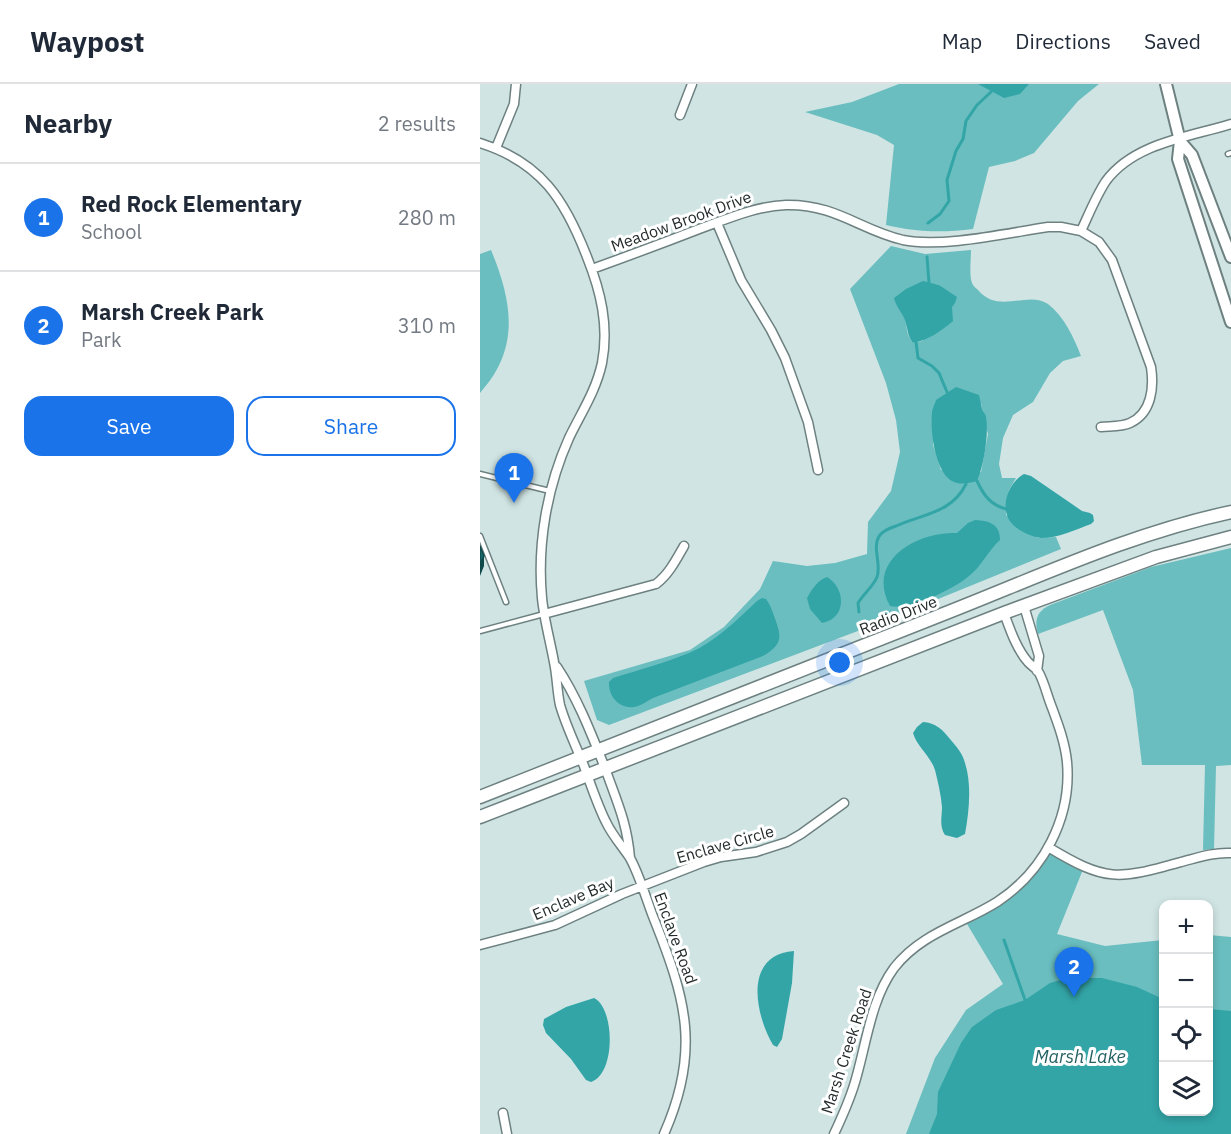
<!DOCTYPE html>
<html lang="en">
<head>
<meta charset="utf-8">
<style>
  body { margin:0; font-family:"IBM Plex Sans",sans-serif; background:#f6f6f7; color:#1f2937 }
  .controls { position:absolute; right:18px; bottom:18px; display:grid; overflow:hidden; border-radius:12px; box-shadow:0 3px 9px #0003 }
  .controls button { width:54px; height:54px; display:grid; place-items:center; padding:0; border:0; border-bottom:2px solid #e0e1e3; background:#fff; color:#1f2937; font:30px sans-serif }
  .you { position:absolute; left:360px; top:579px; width:21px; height:21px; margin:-15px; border:4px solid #fff; border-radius:50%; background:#1a73e8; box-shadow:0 0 0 9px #1a73e833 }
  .badge { display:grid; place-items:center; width:39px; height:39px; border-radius:50%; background:#1a73e8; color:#fff; font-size:20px; font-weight:700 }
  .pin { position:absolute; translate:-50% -50px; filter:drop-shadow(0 2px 3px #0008) }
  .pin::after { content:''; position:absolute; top:32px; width:21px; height:18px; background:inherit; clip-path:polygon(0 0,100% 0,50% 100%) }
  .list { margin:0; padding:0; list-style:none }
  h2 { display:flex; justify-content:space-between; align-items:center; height:78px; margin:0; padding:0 24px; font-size:26px }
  h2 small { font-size:20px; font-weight:400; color:#747a83 }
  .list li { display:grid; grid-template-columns:39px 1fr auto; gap:18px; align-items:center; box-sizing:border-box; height:108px; padding:0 24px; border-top:2px solid #e0e1e3 }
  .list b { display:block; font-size:22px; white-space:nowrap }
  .list p { margin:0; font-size:20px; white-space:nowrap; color:#747a83 }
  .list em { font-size:20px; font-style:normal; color:#747a83 }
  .actions { display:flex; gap:12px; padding:18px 24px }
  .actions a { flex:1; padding:14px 0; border:2px solid #1a73e8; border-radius:18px; text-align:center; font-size:21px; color:#1a73e8 }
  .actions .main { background:#1a73e8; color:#fff }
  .icon { flex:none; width:33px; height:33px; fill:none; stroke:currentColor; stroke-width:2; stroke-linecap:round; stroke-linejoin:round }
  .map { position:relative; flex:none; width:751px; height:1050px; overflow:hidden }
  header { display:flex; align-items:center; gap:36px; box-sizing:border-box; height:84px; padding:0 30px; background:#fff; border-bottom:2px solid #e0e1e3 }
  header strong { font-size:28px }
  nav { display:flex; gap:33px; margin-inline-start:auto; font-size:21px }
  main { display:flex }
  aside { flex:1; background:#fff }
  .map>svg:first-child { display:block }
</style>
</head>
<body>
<header>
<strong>Waypost</strong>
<nav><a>Map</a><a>Directions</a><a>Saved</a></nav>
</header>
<main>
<aside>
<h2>Nearby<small>2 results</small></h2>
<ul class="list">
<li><span class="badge">1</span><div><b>Red Rock Elementary</b><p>School</p></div><em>280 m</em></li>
<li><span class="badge">2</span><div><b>Marsh Creek Park</b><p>Park</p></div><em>310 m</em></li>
</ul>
<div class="actions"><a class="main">Save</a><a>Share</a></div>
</aside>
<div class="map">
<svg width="751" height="1050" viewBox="0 0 751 1050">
  <rect width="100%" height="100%" fill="#d0e4e4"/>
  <path fill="#6abebf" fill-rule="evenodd" d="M419,0H619L598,17L554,69L535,77L509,83L493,145C462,149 436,148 406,141L414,61L397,51L325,28L372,18Z
    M411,162L445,170L491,166C491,175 489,191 492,199C493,202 496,204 498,206C519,231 548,206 568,220C584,232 594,254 601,272L583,277L570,289L553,318L533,331L523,354L519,380L522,394H536L529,406L526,431L558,454L576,453L581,465L399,539L129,641L117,636L104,597L210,566L244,543L280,505L293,477L327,482L355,479L387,470L388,438L411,407L420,368L416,336L406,299L370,205ZM443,198L459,201L465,207L471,209L472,231L442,257L433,259C417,240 435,216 443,198ZM501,319L502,325L506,333L505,340L508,350L501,388L461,386L453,361V347Z
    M11,166C32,217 41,264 0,309V170Z
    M751,464V681L736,682L734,765L723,766L725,681H662L653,606L623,526L558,550C554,536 557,527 570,521L671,483Z
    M568,763L604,783L577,850L625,862L683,856L684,1028H728L729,851L751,853V1050H426L455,974L486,926L523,900L484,835L533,807Z"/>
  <path fill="#33a5a7" d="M498,0H549L540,10L524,14Z
    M443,197L459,201L477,213L475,219L472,223L473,237C461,247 449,256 433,259C427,252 428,244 425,236C422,228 416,223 414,214L426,205Z
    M476,303L499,311C500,316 501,320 502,325C503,328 506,330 506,333C509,350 504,381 497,397C489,399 482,401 474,398C455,390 450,347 452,329C452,325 455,320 456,316Z
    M544,390L551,392L589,418L602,427L610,429L613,431L614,437L611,440C595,446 578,454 561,454C549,453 530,443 527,431C522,416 531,397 544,390Z
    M495,436C510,437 520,440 520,456C508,467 501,483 489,492C474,505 429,527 410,522C385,476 438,447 477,449L488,439Z
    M347,493C366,504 367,535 342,539L330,525L327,514C332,505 338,496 347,493Z
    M282,514L286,515C290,520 292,526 294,532C302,553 303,560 283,572L173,614C167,617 161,622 154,623C139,625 128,612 129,598L133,594C158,586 185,579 209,569C235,558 257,536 277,517Z
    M443,638C456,639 462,645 470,655C476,662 483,670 485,679C492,701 489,728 485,750L477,754L465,751C459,742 462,733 462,723C461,711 458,698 455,686C450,671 437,663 433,649L437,643Z
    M314,867L312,899L302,955L297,963L293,961C275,930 263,871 314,867Z
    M588,894H622L657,903L683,915L684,1028H728L729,925L751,927V1050H449L457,1030L458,1008L481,959L492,943L516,926L545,916L570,899Z
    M114,914C135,924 136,990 111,998L106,996L91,975L66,949L63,941L64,935L86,923Z"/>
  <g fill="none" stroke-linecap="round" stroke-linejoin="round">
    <path stroke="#33a5a7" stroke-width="3" d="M448,139L460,130L469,117L467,96L476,67L483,55L486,37L497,21L511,8
      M447,173L449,199
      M436,258L438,274L452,282L459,289L467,308
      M497,397C504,412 511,421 526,425
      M379,528L378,519C383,510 393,503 397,493C402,480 391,463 400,451C404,446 410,444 416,442C443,430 472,429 486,400
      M524,856L545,916"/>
    <g stroke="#6e8181" stroke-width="7">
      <path id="service" d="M748,70L751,69
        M0,390L70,407
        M0,452L26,518
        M0,547L64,530"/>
    </g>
    <g stroke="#6e8181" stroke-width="11">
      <path id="minor" d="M200,31L212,0
        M0,59C61,78 85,116 107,173C121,208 129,242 122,279C116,307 101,329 89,354C67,403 57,460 62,514C64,535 70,556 74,578C77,592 77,607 80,621C86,642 96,662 104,682C111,701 117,720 126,738C132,751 142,762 150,774C160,792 166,815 174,835C206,915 221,967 184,1050
        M16,64L34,20L36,0
        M237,139L261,196L291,246L305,274L328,338L338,386
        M601,147L619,158L632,176L671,283C674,303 672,329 650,339C641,343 630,342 621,343
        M112,185C148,172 183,159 219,145C247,135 276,122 306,121C356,120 380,146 423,156C463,164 527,149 568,143H581L601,147C609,130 616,112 626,97C654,59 709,53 751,40
        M544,522L559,572L557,587
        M64,530L176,500C189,490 196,476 204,462
        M77,583C98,615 111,649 125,684C137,718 147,738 150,774
        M568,763C626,798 637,796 701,778C717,774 733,768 751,769
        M0,861L75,841L142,810L224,778L241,773L276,768L307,758L321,750L364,719
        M23,1029L27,1050
        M354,1050C363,1031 372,1011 377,991C387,955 392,914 414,884C441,849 482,840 517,818C563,788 592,734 587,678C585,658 578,640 571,621C567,611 564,597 558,587C555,584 551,581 548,578C536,564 530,545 524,529"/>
    </g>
    <g stroke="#6e8181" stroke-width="14">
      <path id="tertiary" d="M686,0L700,57L698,75L751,238
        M700,57L712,71L751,173"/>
    </g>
    <g stroke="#6e8181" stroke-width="15">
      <path id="secondary" d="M0,713C152,653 304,593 456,533C554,495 648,450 751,428
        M0,733L524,529L676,473L751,453"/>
    </g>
    <use href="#service" stroke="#fff" stroke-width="4"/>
    <use href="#minor" stroke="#fff" stroke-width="8"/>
    <use href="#tertiary" stroke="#fff" stroke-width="10"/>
    <use href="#secondary" stroke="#fff" stroke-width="12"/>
  </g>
  <path fill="#104a4a" d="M4,472V482L0,492V481Z"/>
  <path fill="#17696a" stroke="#104a4a" stroke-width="1.5" d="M0,462L4,472L0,481Z"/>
  <g text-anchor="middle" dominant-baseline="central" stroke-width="6" stroke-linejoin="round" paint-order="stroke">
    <g font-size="16" fill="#242c2b" stroke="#fff">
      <text transform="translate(201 137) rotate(-20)">Meadow Brook Drive</text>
      <text transform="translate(418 531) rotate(-21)">Radio Drive</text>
      <text transform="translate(245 760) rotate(-16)">Enclave Circle</text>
      <text transform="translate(93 814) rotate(-23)">Enclave Bay</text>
      <text transform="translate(196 854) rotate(70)">Enclave Road</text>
      <text transform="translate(366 967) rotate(-72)">Marsh Creek Road</text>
    </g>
    <g font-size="18" font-style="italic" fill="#256162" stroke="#fff">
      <text x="600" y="972">Marsh Lake</text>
    </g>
  </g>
</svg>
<div class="controls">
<button>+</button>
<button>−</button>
<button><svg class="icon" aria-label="locate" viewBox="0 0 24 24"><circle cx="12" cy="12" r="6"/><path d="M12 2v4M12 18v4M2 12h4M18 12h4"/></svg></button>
<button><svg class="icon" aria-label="layers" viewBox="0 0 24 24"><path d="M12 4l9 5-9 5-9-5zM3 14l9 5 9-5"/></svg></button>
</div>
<div class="you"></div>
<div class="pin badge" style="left:34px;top:419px">1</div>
<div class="pin badge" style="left:594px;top:913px">2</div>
</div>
</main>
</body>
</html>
